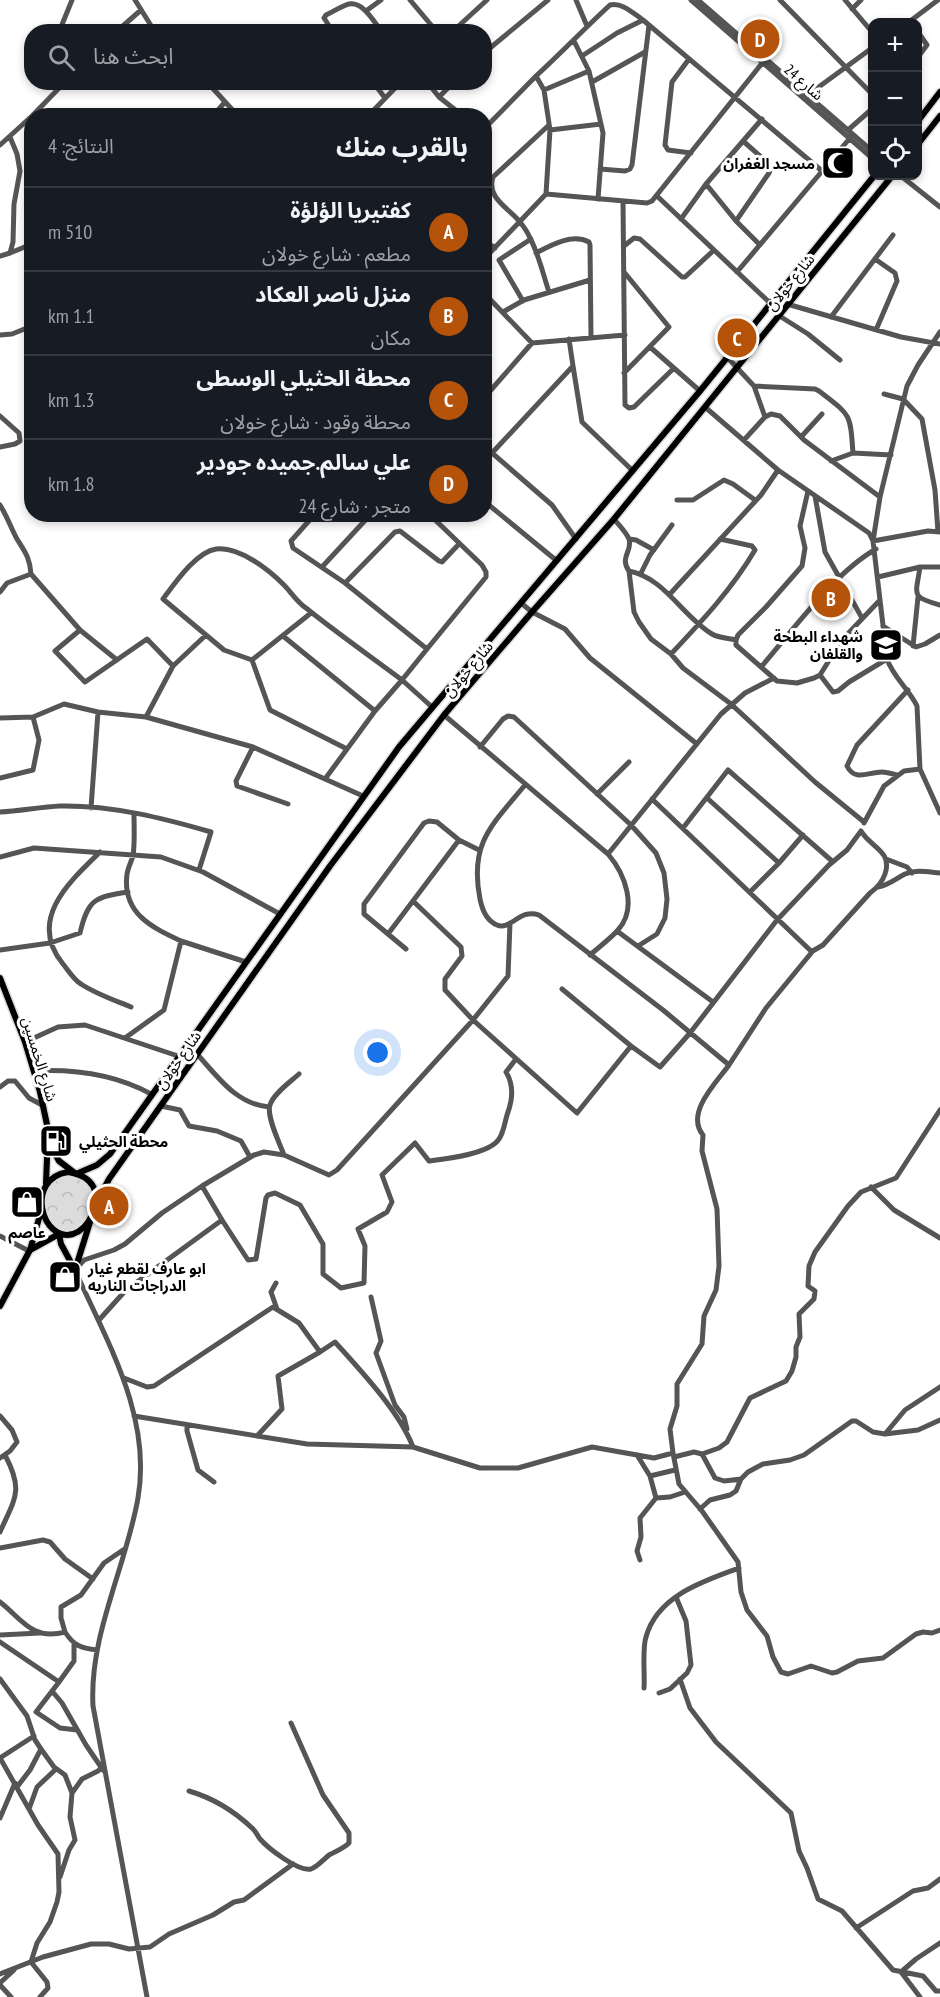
<!DOCTYPE html>
<html lang="ar">
<head>
<meta charset="utf-8">
<style>
  body { margin:0; font-family:"PT Sans Narrow","Noto Sans Arabic",sans-serif; background:#20242c; color:#f1f3f6; direction:rtl }
  .controls { position:absolute; right:18px; top:18px; display:grid; overflow:hidden; border-radius:12px; box-shadow:0 3px 9px #0003 }
  .controls button { width:54px; height:54px; display:grid; place-items:center; padding:0; border:0; border-bottom:2px solid #363941; background:#171b24; color:#f1f3f6; font:30px sans-serif }
  .you { position:absolute; left:378px; top:1053px; width:21px; height:21px; margin:-15px; border:4px solid #fff; border-radius:50%; background:#1a73e8; box-shadow:0 0 0 9px #1a73e833 }
  .badge { display:grid; place-items:center; width:39px; height:39px; border-radius:50%; background:#b45309; color:#fff; font-size:20px; font-weight:700 }
  .pin { position:absolute; translate:-50% -50%; border:3px solid #fff; box-shadow:0 2px 6px #0006 }
  .list { margin:0; padding:0; list-style:none }
  h2 { display:flex; justify-content:space-between; align-items:center; height:78px; margin:0; padding:0 24px; font-size:26px }
  h2 small { font-size:20px; font-weight:400; color:#9ea1a6 }
  .list li { display:grid; grid-template-columns:39px 1fr auto; gap:18px; align-items:center; box-sizing:border-box; height:84px; padding:0 24px; border-top:2px solid #363941 }
  .list b { display:block; font-size:22px; white-space:nowrap }
  .list p { margin:0; font-size:20px; white-space:nowrap; color:#9ea1a6 }
  .list em { font-size:20px; font-style:normal; color:#9ea1a6 }
  .icon { flex:none; width:33px; height:33px; fill:none; stroke:currentColor; stroke-width:2; stroke-linecap:round; stroke-linejoin:round }
  .map { position:relative; flex:none; width:940px; height:1997px; overflow:hidden; direction:ltr }
  .search { position:absolute; background:#171b24; box-shadow:0 3px 9px #0003; left:24px; top:24px; width:468px; height:66px; display:flex; align-items:center; gap:15px; box-sizing:border-box; padding:0 21px; border-radius:24px; color:#9ea1a6; font-size:22px }
  .panel { position:absolute; background:#171b24; box-shadow:0 3px 9px #0003; left:24px; top:108px; width:468px; height:414px; border-radius:24px; direction:rtl }
  .map>svg:first-child { display:block }
</style>
</head>
<body>
<div class="map">
<svg width="940" height="1997" viewBox="0 0 940 1997">
  <defs>
    <pattern id="park-crowns" width="20" height="18" patternUnits="userSpaceOnUse" patternTransform="scale(1.5)"><rect width="20" height="18" fill="#dcdcdc"/><path d="M2 6a3 3 0 1 1 6 0M12 15a3 3 0 1 1 6 0" fill="none" stroke="#bbb"/></pattern>
  </defs>
  <rect width="100%" height="100%" fill="#fff"/>
  <path fill="url(#park-crowns)" d="M73,1176C90,1180 97,1198 89,1213C56,1269 18,1174 73,1176Z"/>
  <g fill="none" stroke-linecap="round" stroke-linejoin="round">
    <g stroke="#dbdbdb" stroke-width="9">
      <path id="major" d="M918,121L940,92
        M918,144L940,116
        M0,978L25,1042L40,1092L52,1148L59,1161L76,1174
        M68,1172C93,1176 102,1192 92,1215C88,1224 82,1231 73,1234C42,1243 24,1179 68,1172Z
        M76,1174L97,1165L110,1154L399,747L700,391L874,176
        M46,1183L48,1135
        M96,1204L109,1179L330,866L444,715L532,612L614,519L892,176
        M30,1250L59,1234L61,1244L75,1270
        M75,1270L90,1222
        M0,1306L30,1250L42,1208"/>
    </g>
    <path stroke="#555" stroke-width="5" d="M135,0L155,32
      M410,0L437,32
      M576,0L587,26
      M691,0L872,158
      M698,0L872,151
      M780,0L872,94
      M845,0L872,32
      M852,9L861,0
      M366,11L381,0
      M909,22L938,0
      M59,32L72,0
      M116,32L141,10
      M333,32L324,18L326,15C333,12 341,6 349,4C363,1 374,22 382,32
      M452,32L487,0
      M918,32L927,45L918,57
      M574,41L589,71L603,133L598,199
      M484,53L548,0
      M582,56L617,33L643,20
      M689,59L672,82L665,145L668,150L691,153
      M207,82L238,116
      M373,82L385,98
      M427,82L439,97L463,116
      M592,82L645,52
      M544,90L589,71
      M439,97L454,82
      M805,97L872,48
      M32,116L65,82
      M213,116L225,102
      M368,116L401,82
      M549,125L493,177C486,198 509,208 520,222C524,227 528,233 530,238C539,255 543,274 549,292
      M484,129L536,76
      M550,130L601,124
      M848,130L872,109
      M0,145L32,116
      M600,169L625,171L630,169L632,165L649,25
      M901,176L940,207
      M706,184L736,221L760,245
      M546,194L647,203L652,201L763,62
      M657,196L770,303
      M623,201L625,405L629,408L634,407L673,369
      M681,219L706,184L762,119
      M736,221L769,173L771,168L768,163L743,141
      M484,240L495,248
      M624,246L634,238L640,239L682,277H685L714,250
      M10,253L32,244
      M536,253C551,245 572,233 589,242L590,245L591,337
      M0,256L10,253L13,242L14,204L20,171L17,154L10,137
      M484,259L546,194L550,130L544,90L536,76C561,53 585,28 610,5C622,2 634,14 643,20L822,171
      M875,259L895,273L897,281L876,330
      M737,272L850,138
      M484,293L532,343
      M523,301L499,260L531,239
      M787,304L901,337L940,344
      M503,312L524,300L590,280
      M778,315L808,334L840,360
      M831,317L893,235
      M0,335L12,334L32,326
      M650,347L700,391
      M727,357L754,386L765,417
      M573,366L582,422L633,471
      M624,373L669,327L624,272
      M754,386L815,389L819,391C851,416 850,412 853,453
      M884,394L903,399L922,419L935,490L938,532
      M484,398L532,343L625,335
      M705,407L778,470L869,533L873,541L887,659C893,677 909,689 917,706L920,769L940,813
      M0,416L19,433L20,441L15,444L0,447
      M801,437L822,414
      M744,440L765,417L771,414L780,416L804,440L880,497
      M484,446L552,505L576,539
      M492,453L573,366L569,339
      M831,461L853,453L891,455
      M808,491L800,526L805,548L802,566L766,607L738,635L736,640V645L777,681L797,683L814,678L820,675L841,641L880,600
      M815,496L825,552L862,618
      M677,500H693L724,480L733,484L755,500
      M484,501L557,561
      M0,505C7,516 11,528 17,539C25,552 30,558 31,574
      M315,514L291,541L293,548L345,583
      M614,519C619,525 626,532 629,539C633,551 619,557 629,571C665,578 682,616 712,634C719,638 728,638 736,640
      M629,539L636,540L654,550
      M873,541L880,497L907,386L918,365L940,332
      M873,541L928,531L940,532
      M322,567L371,514
      M920,567C916,595 910,597 940,605
      M629,571L634,612L639,622L651,639L671,654L683,668L731,704L815,782L864,822
      M641,573L650,555L672,525
      M878,577L920,567H940
      M0,592L7,583L31,574L80,630
      M669,595L761,495L778,470
      M521,603L532,612L565,629L590,658L697,744
      M883,626L916,647L925,644L940,635
      M206,635L173,666L146,717L253,747L325,779
      M283,636L375,711L402,680C370,656 337,633 306,608C297,602 291,592 284,585C269,570 239,546 216,549C196,552 175,583 163,599L224,650L252,660L311,613
      M913,646L918,597
      M427,649L486,577V572L482,565L429,514
      M671,654C702,621 732,589 755,550L752,546L720,539
      M117,660L80,630L55,651L85,682L147,639L173,666
      M252,660L270,710L347,749
      M761,667C793,630 834,573 876,549
      M820,675L833,692L838,691L849,682L887,659
      M432,707L402,680L427,649L345,583L395,532L400,531L439,561L442,562L459,544
      M444,715L608,854C625,874 638,908 618,930C610,939 599,947 590,955
      M33,717L64,704L98,712L146,717
      M0,718L33,717L39,740L33,770L0,778
      M253,747L236,781L237,786L288,804
      M480,747L503,719L508,716L514,717L631,825L656,853L664,873L667,899L665,918L657,934L638,946
      M897,775C892,774 887,772 882,772C868,772 855,782 847,766L857,745L908,690
      M525,785C492,825 469,843 480,899C482,909 487,921 497,925C511,931 519,908 539,915L663,1010L729,1065L766,1008L812,952L652,799
      M597,794L629,762
      M363,796L325,779L375,711
      M707,798L779,863L750,892
      M91,808L98,712
      M0,812C20,811 40,807 60,806C111,805 163,818 211,832L199,870
      M134,814C134,827 135,843 133,856C131,862 128,868 127,874C122,913 151,927 181,941
      M864,823L884,786L904,771L920,769
      M683,828L728,770L832,861
      M100,852C69,882 27,920 63,964C68,970 74,980 81,984C96,994 114,1000 131,1007
      M608,854L721,714L745,693L774,678
      M0,857L34,848L161,857L203,872L280,914
      M886,859L907,867L912,873
      M779,863L803,835
      M878,887C889,885 895,879 905,874C917,869 928,872 940,873
      M413,901L461,947L462,956L445,979V990L473,1020L577,1113L631,1046L562,989
      M617,931L713,1002
      M388,934L459,840
      M406,949L364,914V904L424,823L429,821L437,822L459,840L479,850
      M0,950L50,943L80,933C88,899 95,897 128,892
      M125,1038L164,1010L181,941L246,962
      M25,1042L58,1027L85,1025L178,1056
      M631,1046L660,1067L690,1033L777,920L829,865L847,850L861,831C870,847 893,851 885,874C882,883 877,888 870,893L823,945L811,952
      M197,1054C218,1077 236,1104 269,1107
      M34,1071C74,1069 116,1075 151,1094
      M0,1087L8,1081H15L29,1098L42,1105
      M161,1106L180,1110L189,1126L217,1131L241,1141L250,1157
      M284,1155C280,1144 266,1116 270,1105C273,1094 290,1082 299,1074
      M871,1187L894,1210L940,1238
      M222,1220L248,1260L256,1259L266,1198L268,1195L275,1193L300,1205L323,1244V1274L341,1288L364,1283L365,1246L358,1229L387,1212L392,1202L382,1175L415,1143L429,1161C445,1159 490,1154 499,1139C504,1132 505,1120 508,1112C513,1098 514,1085 506,1072L516,1059
      M0,1236L29,1251
      M276,1283L271,1292L277,1309
      M371,1297L381,1341L376,1353L395,1405L404,1417L407,1429
      M99,1320L126,1290L222,1220L202,1186
      M320,1352L335,1342C361,1371 399,1411 413,1447
      M124,1378L147,1387L154,1386L273,1307L299,1323L320,1352L278,1376L282,1409L257,1436
      M0,1416L12,1430L17,1442L10,1451L0,1458
      M134,1416L307,1444L413,1447L480,1468H518L592,1447L654,1458L673,1453L679,1484L702,1511L738,1562L741,1592L747,1610L767,1636L773,1657L781,1672L788,1674L811,1666L832,1673L837,1672L858,1661L883,1658L916,1634L923,1632L932,1633L940,1630
      M187,1426V1431L198,1470L214,1482
      M885,1434L905,1410L940,1387
      M673,1453L670,1429L677,1406V1384L702,1344L704,1316L716,1290L719,1266L717,1209L702,1151L703,1135C685,1113 716,1083 729,1065
      M702,1454L715,1478L724,1481L741,1479
      M637,1455L650,1476L656,1498
      M674,1457L694,1452L702,1454L719,1448L727,1442L750,1398L786,1381L792,1371L796,1357V1347L800,1337L799,1314L814,1299L815,1291L808,1286L809,1266L815,1252L848,1206L861,1192L896,1178L940,1110
      M650,1476L675,1470
      M700,1509L710,1500L730,1495L736,1491L741,1479L748,1472L763,1464L790,1460L804,1455L852,1421H856L873,1432L885,1434L918,1430L940,1420
      M0,1532C15,1498 24,1491 5,1455
      M0,1548L43,1540L50,1542L65,1559L93,1579
      M640,1560L637,1551L641,1537L640,1518L656,1498L670,1497L685,1492
      M0,1602C22,1619 32,1641 65,1632C74,1646 81,1648 97,1650
      M65,1632L61,1618V1607L81,1595L104,1563L123,1550
      M0,1635L40,1633
      M0,1642L59,1682L74,1661V1645
      M0,1679L27,1716L35,1740L41,1749L54,1767L65,1775L72,1793L70,1817L75,1840L69,1850L60,1877
      M680,1679L690,1708L716,1742L791,1813L799,1851L807,1868L818,1899L842,1911L893,1970L923,1976L936,1991H940
      M59,1682L36,1712L60,1728L77,1730
      M644,1688C645,1675 642,1648 646,1637C657,1596 703,1581 739,1568
      M52,1691L62,1703L86,1745L103,1770
      M659,1693L670,1689L687,1673L691,1665L686,1621L676,1597
      M0,1758L38,1825L58,1854L59,1892L57,1902L50,1922L37,1943L31,1962L47,1982L48,1988L40,1997
      M0,1758L34,1736
      M17,1787L30,1770L41,1749
      M189,1791C213,1798 234,1811 252,1828C256,1831 257,1835 260,1839C268,1848 298,1872 311,1869C317,1867 324,1859 329,1855C336,1851 343,1849 349,1843V1833L323,1795L291,1723
      M72,1793L82,1779L98,1771L102,1767
      M29,1809L37,1787L56,1769
      M0,1818L15,1783
      M856,1928L913,1891L928,1888L940,1879
      M0,1974L43,1957L91,1944H109L129,1949L150,1947L169,1934L213,1915L234,1902L244,1900L293,1864
      M0,1983L14,1970
      M0,1985L11,1997
      M147,1997L93,1706C89,1635 126,1567 138,1498C152,1416 107,1342 75,1270L84,1260L114,1250L125,1244L162,1213L202,1186L254,1155L264,1152L284,1155L329,1175L337,1170L473,1020L508,976L510,923
      M920,1997L901,1972L916,1959L940,1943"/>
    <use href="#major" stroke="#000" stroke-width="6"/>
  </g>
  <defs>
    <g id="mosque-square" transform="scale(1.725)"><rect x="-9" y="-9" width="18" height="18" rx="4" fill="#000" stroke="#fff"/><path d="M3.5-4.9A6 6 0 1 0 3.5 4.9A5 5 0 1 1 3.5-4.9Z" fill="#fff"/></g>
    <g id="school-square" transform="scale(1.725)"><rect x="-9" y="-9" width="18" height="18" rx="4" fill="#000" stroke="#fff"/><path d="M0-5L7-2L0 1L-7-2ZM-4 1L0 2.5L4 1V4Q0 6-4 4Z" fill="#fff"/></g>
    <g id="fuel-square" transform="scale(1.725)"><rect x="-9" y="-9" width="18" height="18" rx="4" fill="#000" stroke="#fff"/><path d="M-5.5-6h7V0h2V4h1.3V-2.5L3-4.5l.8-.8L6-3V5H2.5V1h-1V6h-7ZM-4.2-4.7v3.2H.2V-4.7Z" fill="#fff"/></g>
    <g id="shop-square" transform="scale(1.725)"><rect x="-9" y="-9" width="18" height="18" rx="4" fill="#000" stroke="#fff"/><path d="M-5-2.5h2.3a2.7 3.5 0 0 1 5.4 0H5L5.5 6h-11ZM-1.5-2.5h3a1.5 2.3 0 0 0-3 0Z" fill="#fff"/></g>
  </defs>
  <g fill-rule="evenodd">
    <use href="#mosque-square" x="838" y="163"/>
    <use href="#school-square" x="886" y="645"/>
    <use href="#fuel-square" x="56" y="1141"/>
    <use href="#shop-square" x="27" y="1202"/>
    <use href="#shop-square" x="65" y="1277"/>
  </g>
  <g text-anchor="middle" dominant-baseline="central" stroke-width="6" stroke-linejoin="round" paint-order="stroke">
    <g font-size="15" fill="#000" stroke="#fff">
      <text transform="translate(804 82) rotate(41)">شارع 24</text>
      <text transform="translate(790 282) rotate(-51)">شارع خولان</text>
      <text transform="translate(468 669) rotate(-50)">شارع خولان</text>
      <text transform="translate(40 1059) rotate(73)">شارع الخمسين</text>
      <text transform="translate(178 1060) rotate(-55)">شارع خولان</text>
    </g>
    <g font-size="15" font-weight="bold" fill="#000" stroke="#fff" text-anchor="end">
      <text x="815" y="163">مسجد الغفران</text>
      <text x="863" y="636">شهداء البطحة<tspan x="863" dy="17">والقلفان</tspan></text>
      <text x="79" y="1141" text-anchor="start">محطة الحثيلي</text>
      <text x="27" y="1232" text-anchor="middle">عاصم</text>
      <text x="88" y="1268" text-anchor="start">ابو عارف لقطع غيار<tspan x="88" dy="17">الدراجات الناريه</tspan></text>
    </g>
  </g>
</svg>
<div class="controls">
<button>+</button>
<button>−</button>
<button><svg class="icon" aria-label="locate" viewBox="0 0 24 24"><circle cx="12" cy="12" r="6"/><path d="M12 2v4M12 18v4M2 12h4M18 12h4"/></svg></button>
</div>
<div class="you"></div>
<div class="pin badge" style="left:109px;top:1206px">A</div>
<div class="pin badge" style="left:831px;top:598px">B</div>
<div class="pin badge" style="left:737px;top:338px">C</div>
<div class="pin badge" style="left:760px;top:39px">D</div>
<div class="search"><svg class="icon" aria-label="search" viewBox="0 0 24 24"><circle cx="10" cy="10" r="6"/><path d="M15 15l6 6"/></svg>ابحث هنا</div>
<section class="panel">
<h2>بالقرب منك<small>النتائج: 4</small></h2>
<ul class="list">
<li><span class="badge">A</span><div><b>كفتيريا الؤلؤة</b><p>مطعم · شارع خولان</p></div><em>510 m</em></li>
<li><span class="badge">B</span><div><b>منزل ناصر العكاد</b><p>مكان</p></div><em>1.1 km</em></li>
<li><span class="badge">C</span><div><b>محطة الحثيلي الوسطى</b><p>محطة وقود · شارع خولان</p></div><em>1.3 km</em></li>
<li><span class="badge">D</span><div><b>علي سالم.جميده جودير</b><p>متجر · شارع 24</p></div><em>1.8 km</em></li>
</ul>
</section>
</div>
</body>
</html>
